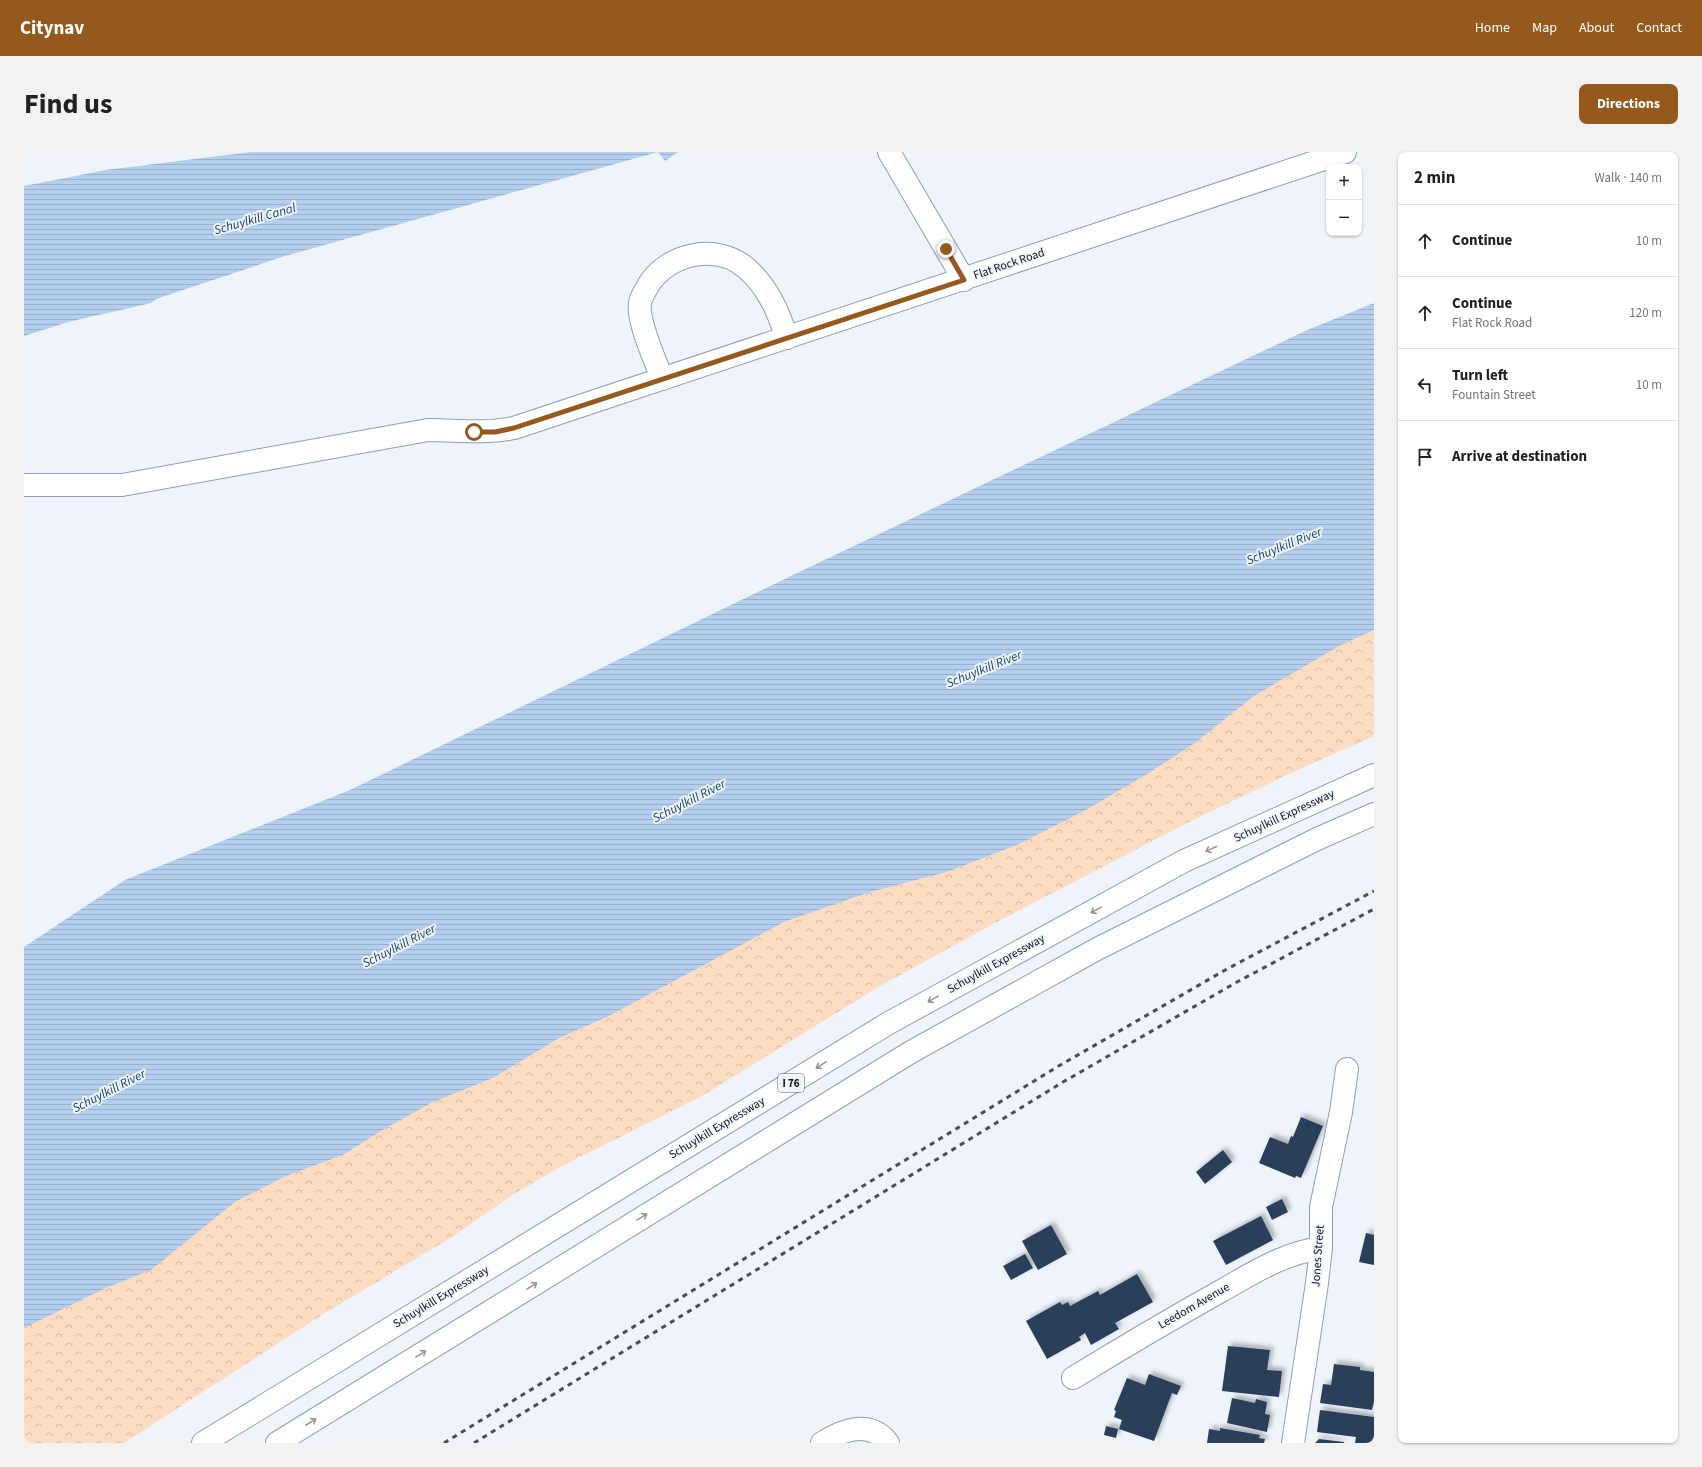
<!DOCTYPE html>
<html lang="en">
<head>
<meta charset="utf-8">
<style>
  body { margin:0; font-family:"Source Sans 3",sans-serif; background:#f2f2f2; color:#202124 }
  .controls { position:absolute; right:12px; top:12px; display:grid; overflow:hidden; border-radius:8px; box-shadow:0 1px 3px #0004 }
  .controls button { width:36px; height:36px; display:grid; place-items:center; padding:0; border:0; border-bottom:1px solid #e0e0e0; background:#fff; color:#202124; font:20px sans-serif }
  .stop { position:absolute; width:12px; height:12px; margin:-9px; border:3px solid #96591d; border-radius:50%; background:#fff }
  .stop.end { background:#96591d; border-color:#fff; box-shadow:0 1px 4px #0008 }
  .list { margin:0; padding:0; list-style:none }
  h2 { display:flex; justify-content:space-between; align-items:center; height:52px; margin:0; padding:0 16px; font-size:17px }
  h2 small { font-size:13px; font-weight:400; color:#757577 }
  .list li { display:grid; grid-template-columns:26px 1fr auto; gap:12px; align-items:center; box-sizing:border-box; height:72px; padding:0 16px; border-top:1px solid #e0e0e0 }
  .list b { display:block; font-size:15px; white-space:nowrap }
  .list p { margin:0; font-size:13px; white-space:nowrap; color:#757577 }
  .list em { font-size:13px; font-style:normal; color:#757577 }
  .icon { flex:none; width:22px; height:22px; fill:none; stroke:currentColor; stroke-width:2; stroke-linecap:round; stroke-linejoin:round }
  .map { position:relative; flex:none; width:1350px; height:1291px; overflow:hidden; border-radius:8px }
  header { display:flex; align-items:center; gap:24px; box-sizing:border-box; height:56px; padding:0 20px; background:#96591d; color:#fff }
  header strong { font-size:19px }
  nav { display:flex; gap:22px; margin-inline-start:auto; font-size:14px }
  .intro { display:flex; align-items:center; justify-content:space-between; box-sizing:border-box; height:96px; padding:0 24px }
  h1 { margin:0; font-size:28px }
  .button { padding:10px 18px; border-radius:8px; background:#96591d; color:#fff; font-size:14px; font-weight:700 }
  main { display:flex; gap:24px; padding:0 24px }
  aside { flex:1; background:#fff; border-radius:8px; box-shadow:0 1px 3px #0004 }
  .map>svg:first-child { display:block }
</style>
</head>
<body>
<header>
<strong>Citynav</strong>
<nav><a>Home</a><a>Map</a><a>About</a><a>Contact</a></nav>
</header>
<div class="intro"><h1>Find us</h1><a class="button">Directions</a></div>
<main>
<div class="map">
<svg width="1350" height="1291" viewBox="0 0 1350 1291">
  <defs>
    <pattern id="forest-crowns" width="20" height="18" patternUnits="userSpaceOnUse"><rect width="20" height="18" fill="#fddcc2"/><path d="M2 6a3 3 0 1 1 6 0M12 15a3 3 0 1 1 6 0" fill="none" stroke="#d8bca6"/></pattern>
    <pattern id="water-rules" width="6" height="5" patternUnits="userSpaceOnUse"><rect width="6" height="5" fill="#b4ceed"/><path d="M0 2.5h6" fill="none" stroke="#9ab0cb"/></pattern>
    <filter id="shadow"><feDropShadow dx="3.5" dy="-3.5" stdDeviation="2" flood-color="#0004"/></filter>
  </defs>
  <rect width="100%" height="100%" fill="#eff4fb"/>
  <path fill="url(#forest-crowns)" d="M1350,478V584L1263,623L1161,672L971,771L858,833L678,944L540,1013L490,1042L425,1087L301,1161L100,1291H0V1176L82,1136L127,1118L211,1050L262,1024L319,1003L362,976L407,951L469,926L537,885L583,865L760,770L843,741L926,719L995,692L1062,658L1125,621L1171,591L1230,544L1317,493Z"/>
  <path fill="url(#water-rules)" d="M227,0H654L641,9L634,0L261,104L132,147L127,151L44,170L0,184V34L82,18Z
    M1350,151V478L1317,493L1230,544L1171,591L1125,621L1062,658L995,692L926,719L843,741L760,770L583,865L537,885L469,926L407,951L362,976L319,1003L262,1024L211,1050L127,1118L82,1136L0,1176V795L101,728L326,638L767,424L1281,179Z"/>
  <path fill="#2b405a" filter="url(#shadow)" d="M1277,965L1299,974L1277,1026L1272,1024L1271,1026L1235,1011L1246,985L1264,992L1267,984L1269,985Z
    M1199,998L1208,1010L1181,1032L1172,1020Z
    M1258,1047L1264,1060L1248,1068L1242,1055Z
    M1237,1064L1249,1088L1202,1113L1189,1089Z
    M1027,1073L1043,1102L1014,1118L998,1089Z
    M1342,1081L1350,1083V1113L1335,1110Z
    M1001,1102L1009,1116L987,1128L979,1114Z
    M1113,1122L1129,1150L1091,1171L1095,1177L1067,1193L1061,1181L1055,1185L1057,1188L1023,1207L1002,1169L1036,1150L1038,1153L1044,1150L1046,1154L1074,1139L1076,1143Z
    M1204,1194L1246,1198L1243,1218L1258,1219L1255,1245L1198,1239Z
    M1310,1212L1336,1215V1218L1350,1220V1249L1348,1258L1296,1251L1299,1232L1307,1233Z
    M1125,1222L1157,1234L1153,1243L1148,1241L1130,1289L1095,1277L1098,1268L1090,1265L1092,1259L1090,1258L1103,1226L1121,1233Z
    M1208,1246L1231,1251L1232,1247L1243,1250L1241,1262L1246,1263L1243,1280L1203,1271Z
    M1296,1258L1350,1265V1291H1331L1332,1285L1293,1280Z
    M1082,1274L1094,1277L1092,1286L1080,1283Z
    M1196,1276L1236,1283L1235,1286L1241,1287L1240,1291H1183L1185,1277L1196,1279Z
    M1295,1287L1320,1290V1291H1291Z"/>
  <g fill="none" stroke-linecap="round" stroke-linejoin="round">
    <g stroke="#89a0bc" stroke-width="24">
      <path id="minor" d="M865,0L940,128
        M638,227C632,209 613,170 616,151C617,144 622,138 625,132C645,101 693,91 722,116C744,135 754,159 763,186
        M0,333H98L404,278C433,278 461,282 490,276L1321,0
        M1049,1226C1098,1196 1147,1167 1197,1139C1229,1121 1260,1101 1297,1096
        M798,1291C818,1278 846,1267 864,1291
        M1269,1291L1293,1131L1297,1096V1055L1317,960L1323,917"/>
    </g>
    <g stroke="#89a0bc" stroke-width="24">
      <path id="highway" d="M179,1291L863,872L1160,709L1350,623
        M253,1291L887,900L1073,797L1293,687L1350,662"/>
    </g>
    <use href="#minor" stroke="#fff" stroke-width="22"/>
    <use href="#highway" stroke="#fff" stroke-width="22"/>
    <path stroke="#474e58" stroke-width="3" stroke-dasharray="5 5" stroke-linecap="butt" d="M420,1291L1033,915L1203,817L1350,739
      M450,1291L1039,930L1213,830L1350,757"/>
  </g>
  <defs><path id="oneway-shaft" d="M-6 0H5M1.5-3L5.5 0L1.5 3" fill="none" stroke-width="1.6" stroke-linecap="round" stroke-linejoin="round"/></defs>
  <g stroke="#92959a">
    <use href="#oneway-shaft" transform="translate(1187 697) rotate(155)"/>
    <use href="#oneway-shaft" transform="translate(1072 758) rotate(151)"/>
    <use href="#oneway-shaft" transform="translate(909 847) rotate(151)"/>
    <use href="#oneway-shaft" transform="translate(797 913) rotate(149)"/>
    <use href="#oneway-shaft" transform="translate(618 1065) rotate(-32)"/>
    <use href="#oneway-shaft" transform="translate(508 1134) rotate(-32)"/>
    <use href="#oneway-shaft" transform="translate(397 1202) rotate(-32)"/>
    <use href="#oneway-shaft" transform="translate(287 1270) rotate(-32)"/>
  </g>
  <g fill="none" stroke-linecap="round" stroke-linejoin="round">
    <path stroke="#96591d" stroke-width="5" d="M450,280H471L490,276L940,128L922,97"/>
  </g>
  <g text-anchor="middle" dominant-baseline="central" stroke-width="4" stroke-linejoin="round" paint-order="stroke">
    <rect fill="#eff4fb" stroke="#505760" stroke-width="1" x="754" y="922" width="26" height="18" rx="3"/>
    <g font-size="11" font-weight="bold" fill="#0c141e">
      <text x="767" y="931">I 76</text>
    </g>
    <g font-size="12" fill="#0c141e" stroke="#eff4fb">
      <text transform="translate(985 112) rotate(-19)">Flat Rock Road</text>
      <text transform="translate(1260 664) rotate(-25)">Schuylkill Expressway</text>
      <text transform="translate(972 812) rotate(-29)">Schuylkill Expressway</text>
      <text transform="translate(693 976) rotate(-31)">Schuylkill Expressway</text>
      <text transform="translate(1294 1104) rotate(-86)">Jones Street</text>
      <text transform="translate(417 1145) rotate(-31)">Schuylkill Expressway</text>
      <text transform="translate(1170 1154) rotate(-30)">Leedom Avenue</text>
    </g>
    <g font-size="13" font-style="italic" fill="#1a3e67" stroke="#eff4fb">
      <text transform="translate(231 67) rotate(-16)">Schuylkill Canal</text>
      <text transform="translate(1260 394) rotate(-22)">Schuylkill River</text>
      <text transform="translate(960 517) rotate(-22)">Schuylkill River</text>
      <text transform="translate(665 649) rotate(-27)">Schuylkill River</text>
      <text transform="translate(375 794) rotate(-27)">Schuylkill River</text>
      <text transform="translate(85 939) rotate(-27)">Schuylkill River</text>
    </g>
  </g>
</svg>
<div class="controls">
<button>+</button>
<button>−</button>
</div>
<div class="stop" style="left:450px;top:280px"></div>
<div class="stop end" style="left:922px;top:97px"></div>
</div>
<aside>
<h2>2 min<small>Walk · 140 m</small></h2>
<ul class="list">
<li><svg class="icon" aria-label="ahead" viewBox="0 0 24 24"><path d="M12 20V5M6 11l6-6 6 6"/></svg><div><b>Continue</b></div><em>10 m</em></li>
<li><svg class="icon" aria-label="ahead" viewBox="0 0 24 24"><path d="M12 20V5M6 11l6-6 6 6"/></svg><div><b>Continue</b><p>Flat Rock Road</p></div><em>120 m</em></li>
<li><svg class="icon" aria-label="left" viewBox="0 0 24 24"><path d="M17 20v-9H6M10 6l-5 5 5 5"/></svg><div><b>Turn left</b><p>Fountain Street</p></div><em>10 m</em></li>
<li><svg class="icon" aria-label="arrive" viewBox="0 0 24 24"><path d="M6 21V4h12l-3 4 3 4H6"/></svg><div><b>Arrive at destination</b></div></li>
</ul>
</aside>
</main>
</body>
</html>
